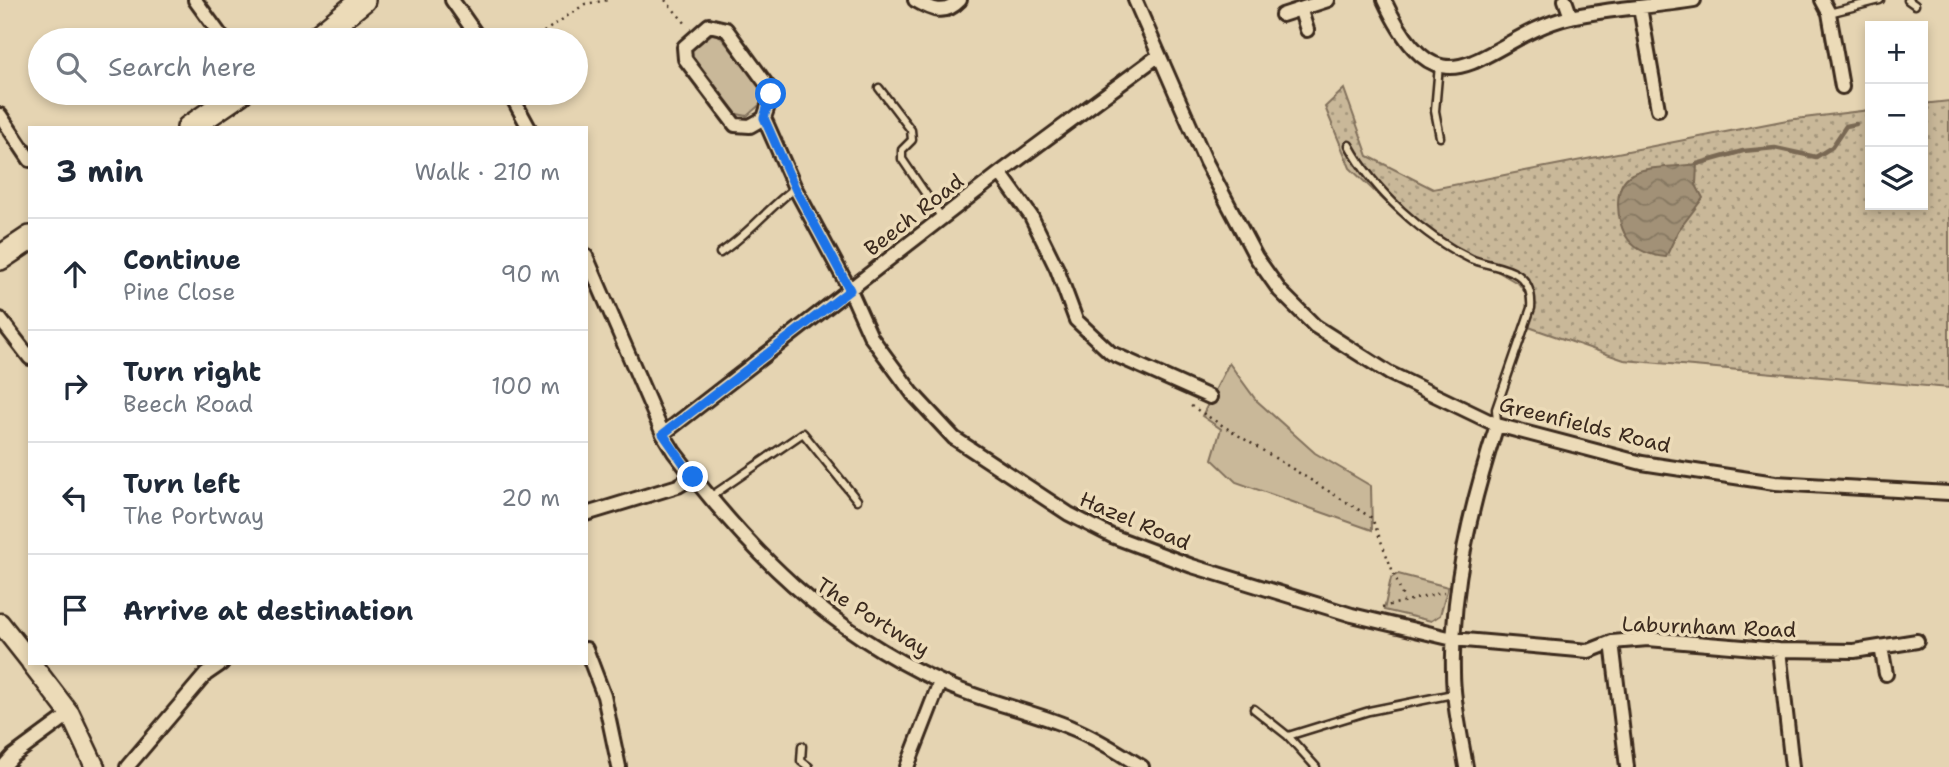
<!DOCTYPE html>
<html lang="en">
<head>
<meta charset="utf-8">
<style>
  body { margin:0; font-family:"Shantell Sans",sans-serif; background:#f6f6f7; color:#1f2937 }
  .controls { position:absolute; right:21px; top:21px; display:grid; overflow:hidden; border-radius:0px; box-shadow:0 4px 10px #0003 }
  .controls button { width:63px; height:63px; display:grid; place-items:center; padding:0; border:0; border-bottom:2px solid #e0e1e3; background:#fff; color:#1f2937; font:35px sans-serif }
  .stop { position:absolute; width:21px; height:21px; margin:-16px; border:5px solid #1a73e8; border-radius:50%; background:#fff }
  .stop.end { background:#1a73e8; border-color:#fff; box-shadow:0 2px 7px #0008 }
  .list { margin:0; padding:0; list-style:none }
  h2 { display:flex; justify-content:space-between; align-items:center; height:91px; margin:0; padding:0 28px; font-size:30px }
  h2 small { font-size:23px; font-weight:400; color:#747a83 }
  .list li { display:grid; grid-template-columns:46px 1fr auto; gap:21px; align-items:center; box-sizing:border-box; height:112px; padding:0 28px; border-top:2px solid #e0e1e3 }
  .list b { display:block; font-size:26px; white-space:nowrap }
  .list p { margin:0; font-size:23px; white-space:nowrap; color:#747a83 }
  .list em { font-size:23px; font-style:normal; color:#747a83 }
  .icon { flex:none; width:38px; height:38px; fill:none; stroke:currentColor; stroke-width:2; stroke-linecap:round; stroke-linejoin:round }
  .map { position:relative; flex:none; width:1949px; height:767px; overflow:hidden }
  .search { position:absolute; background:#fff; box-shadow:0 4px 10px #0003; left:28px; top:28px; width:560px; height:77px; display:flex; align-items:center; gap:18px; box-sizing:border-box; padding:0 24px; border-radius:38px; color:#747a83; font-size:26px }
  .panel { position:absolute; background:#fff; box-shadow:0 4px 10px #0003; left:28px; top:126px; width:560px; height:539px; border-radius:0px }
  .map>svg:first-child { display:block }
</style>
</head>
<body>
<div class="map">
<svg width="1949" height="767" viewBox="0 0 1949 767">
  <defs>
    <pattern id="park-dots" width="8" height="8" patternUnits="userSpaceOnUse" patternTransform="scale(1.75)"><rect width="8" height="8" fill="#c9b899"/><path d="M2 2h.1M6 6h.1" fill="none" stroke="#a4967c" stroke-width="1.8" stroke-linecap="round"/></pattern>
    <pattern id="water-waves" width="16" height="10" patternUnits="userSpaceOnUse" patternTransform="scale(1.75)"><rect width="16" height="10" fill="#a29177"/><path d="M0 5q4-4 8 0t8 0" fill="none" stroke="#857761"/></pattern>
  </defs>
  <rect width="100%" height="100%" fill="#e5d4b2"/>
  <filter id="ink" filterUnits="userSpaceOnUse"><feTurbulence type="fractalNoise" baseFrequency=".0143" numOctaves="2"/><feDisplacementMap in="SourceGraphic" scale="14" xChannelSelector="R" yChannelSelector="G"/><feConvolveMatrix kernelMatrix="1 2 1 2 8 2 1 2 1" color-interpolation-filters="sRGB"/></filter>
  <g filter="url(#ink)">
    <path fill="#c9b899" stroke="#82715c" stroke-width="2" d="M716,31L765,92L764,101L747,116L737,114L691,55V50Z
      M1229,363L1256,400L1315,453L1371,486L1372,530L1236,482L1212,459L1221,429L1202,416Z
      M1398,574L1448,587L1440,615L1431,621L1384,610L1391,578Z"/>
    <path fill="url(#park-dots)" stroke="#82715c" stroke-width="2" d="M1344,89L1368,156L1433,189L1787,120L1870,110V205H1923V104L1949,101V388L1624,360L1523,325L1530,300L1519,284L1395,211L1350,168L1325,107Z"/>
    <path fill="url(#water-waves)" stroke="#796853" stroke-width="2" d="M1697,164L1696,185L1703,198L1678,231L1666,257C1653,256 1636,251 1628,239C1616,223 1612,185 1632,174C1645,166 1680,167 1697,164Z"/>
    <g fill="none" stroke-linecap="round" stroke-linejoin="round">
      <path stroke="#796853" stroke-width="4.5" d="M1697,164L1743,151L1775,148L1816,157L1832,147L1846,126L1856,124"/>
      <g stroke="#3b2a1e" stroke-width="11">
        <path id="lane" d="M1908,0L1915,5
          M1829,13L1880,0
          M1439,65L1435,111L1440,137
          M879,88L911,130L912,140L902,150V159L942,218
          M1349,145C1374,191 1424,237 1471,259C1485,265 1505,266 1518,275C1529,283 1532,295 1531,308L1496,409L1497,423
          M720,253C748,235 768,208 795,188
          M710,497L803,433L857,500
          M1254,709L1288,736L1316,767
          M1288,736L1369,711L1453,694
          M802,746L801,761L809,767"/>
      </g>
      <g stroke="#3b2a1e" stroke-width="18">
        <path id="street" d="M195,0L224,40
          M452,0L480,40
          M915,0C932,10 945,16 960,0
          M1135,0L1206,162L1256,257L1280,291L1315,326L1389,373L1497,425L1642,463L1775,483L1949,493
          M1384,0C1444,128 1484,37 1571,17C1611,8 1653,7 1694,0
          M1565,0L1571,17
          M1822,0L1829,13L1842,87
          M1640,7L1658,109
          M1301,11L1307,30
          M1282,15L1328,0
          M510,93L529,128
          M0,115L30,160
          M764,118L750,126L735,125L685,59L684,47L709,25L726,29L770,89V100L764,118L795,188L850,290L871,337L913,394L954,438L1069,514L1112,536L1192,566L1352,615L1453,639L1589,651L1612,642L1648,639L1779,650L1854,651L1917,641
          M1000,173L1031,216L1057,269L1076,320L1111,353L1210,397
          M586,256L663,434L674,452C750,552 826,629 941,682C983,702 1030,710 1072,728C1097,738 1119,753 1142,767
          M0,319L30,358
          M663,434L1000,173L1158,56
          M586,514L678,486L693,477
          M1612,642L1627,767
          M1881,647L1886,674
          M586,649L604,696L619,767
          M1779,650L1792,767
          M3,767L13,756L70,714
          M127,767L206,674L222,663
          M907,767L940,682
          M1466,767C1461,736 1453,703 1453,672C1451,587 1471,505 1497,425"/>
      </g>
      <g stroke="#3b2a1e" stroke-width="23">
        <path id="secondary" d="M0,623L30,661
          M31,663L70,714L95,767"/>
      </g>
      <g stroke="#3b2a1e" stroke-width="28">
        <path id="highway" d="M314,40L363,0
          M189,128L240,93
          M0,258L30,238"/>
      </g>
      <path stroke="#3b2a1e" stroke-width="2.5" stroke-dasharray="2 5" stroke-linecap="butt" d="M665,0L687,25
        M532,40L585,4L608,0
        M1191,406L1372,518L1404,600
        M1382,607L1444,592"/>
      <use href="#lane" stroke="#ecdbb8" stroke-width="6"/>
      <use href="#street" stroke="#ecdbb8" stroke-width="12"/>
      <use href="#secondary" stroke="#ecdbb8" stroke-width="18"/>
      <use href="#highway" stroke="#ecdbb8" stroke-width="23"/>
    </g>
  </g>
  <g fill="none" stroke-linecap="round" stroke-linejoin="round" filter="url(#ink)">
    <path stroke="#1a73e8" stroke-width="9" d="M693,477L663,434L850,290L795,188L764,118L771,94"/>
  </g>
  <g text-anchor="middle" dominant-baseline="central" stroke-width="7" stroke-linejoin="round" paint-order="stroke">
    <g font-size="21" fill="#3b2a1e" stroke="#ecdbb8">
      <text transform="translate(914 215) rotate(-38)">Beech Road</text>
      <text transform="translate(1585 425) rotate(14)">Greenfields Road</text>
      <text transform="translate(1135 521) rotate(23)">Hazel Road</text>
      <text transform="translate(873 617) rotate(32)">The Portway</text>
      <text transform="translate(1709 627) rotate(2)">Laburnham Road</text>
    </g>
  </g>
</svg>
<div class="controls">
<button>+</button>
<button>−</button>
<button><svg class="icon" aria-label="layers" viewBox="0 0 24 24"><path d="M12 4l9 5-9 5-9-5zM3 14l9 5 9-5"/></svg></button>
</div>
<div class="stop" style="left:771px;top:94px"></div>
<div class="stop end" style="left:693px;top:477px"></div>
<div class="search"><svg class="icon" aria-label="search" viewBox="0 0 24 24"><circle cx="10" cy="10" r="6"/><path d="M15 15l6 6"/></svg>Search here</div>
<section class="panel">
<h2>3 min<small>Walk · 210 m</small></h2>
<ul class="list">
<li><svg class="icon" aria-label="ahead" viewBox="0 0 24 24"><path d="M12 20V5M6 11l6-6 6 6"/></svg><div><b>Continue</b><p>Pine Close</p></div><em>90 m</em></li>
<li><svg class="icon" aria-label="right" viewBox="0 0 24 24"><path d="M7 20v-9h11M14 6l5 5-5 5"/></svg><div><b>Turn right</b><p>Beech Road</p></div><em>100 m</em></li>
<li><svg class="icon" aria-label="left" viewBox="0 0 24 24"><path d="M17 20v-9H6M10 6l-5 5 5 5"/></svg><div><b>Turn left</b><p>The Portway</p></div><em>20 m</em></li>
<li><svg class="icon" aria-label="arrive" viewBox="0 0 24 24"><path d="M6 21V4h12l-3 4 3 4H6"/></svg><div><b>Arrive at destination</b></div></li>
</ul>
</section>
</div>
</body>
</html>
